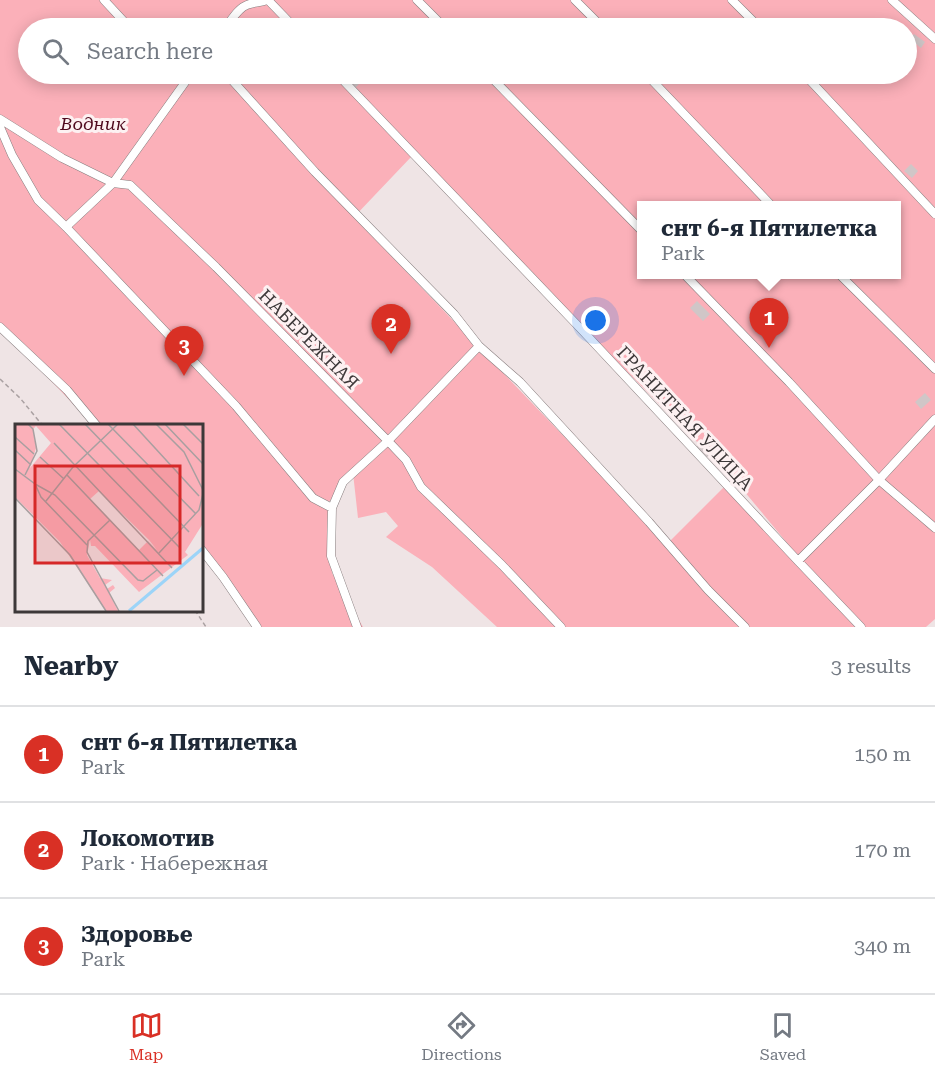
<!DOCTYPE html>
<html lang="en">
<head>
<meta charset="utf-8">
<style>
  body { margin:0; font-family:"Roboto Serif",serif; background:#f6f6f7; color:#1f2937 }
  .you { position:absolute; left:596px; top:321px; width:21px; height:21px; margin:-15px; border:4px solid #fff; border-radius:50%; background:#1a73e8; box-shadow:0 0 0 9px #1a73e833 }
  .badge { display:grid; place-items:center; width:39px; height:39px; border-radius:50%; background:#d93025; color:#fff; font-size:20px; font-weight:700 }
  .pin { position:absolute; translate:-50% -50px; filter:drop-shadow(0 2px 3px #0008) }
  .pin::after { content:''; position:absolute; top:32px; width:21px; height:18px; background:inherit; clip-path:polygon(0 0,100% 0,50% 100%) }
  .popup { position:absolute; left:637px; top:201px; width:264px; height:78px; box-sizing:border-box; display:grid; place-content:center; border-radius:0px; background:#fff; filter:drop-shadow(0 2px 4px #0005); font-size:20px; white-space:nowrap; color:#747a83 }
  .popup b { font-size:22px; color:#1f2937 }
  .popup::after { content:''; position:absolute; left:50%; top:100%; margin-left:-12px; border:12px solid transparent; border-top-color:#fff }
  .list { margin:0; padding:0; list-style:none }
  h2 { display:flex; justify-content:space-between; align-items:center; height:78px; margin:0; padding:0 24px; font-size:26px }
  h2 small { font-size:20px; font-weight:400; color:#747a83 }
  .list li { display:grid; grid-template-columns:39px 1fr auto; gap:18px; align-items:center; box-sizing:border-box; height:96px; padding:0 24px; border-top:2px solid #e0e1e3 }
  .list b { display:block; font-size:22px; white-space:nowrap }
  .list p { margin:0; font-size:20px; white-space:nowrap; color:#747a83 }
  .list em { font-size:20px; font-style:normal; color:#747a83 }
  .icon { flex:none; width:33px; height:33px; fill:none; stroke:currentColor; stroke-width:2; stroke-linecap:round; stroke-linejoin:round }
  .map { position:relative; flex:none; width:935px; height:627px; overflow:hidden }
  .search { position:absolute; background:#fff; box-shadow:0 3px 15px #0003; left:18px; right:18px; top:18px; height:66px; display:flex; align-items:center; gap:15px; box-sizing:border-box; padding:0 21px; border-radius:33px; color:#747a83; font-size:22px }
  .sheet { height:366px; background:#fff }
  nav { display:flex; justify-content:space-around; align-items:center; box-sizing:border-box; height:84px; border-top:2px solid #e0e1e3; background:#fff; font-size:16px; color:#747a83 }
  nav a { display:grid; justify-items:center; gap:3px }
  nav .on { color:#d93025 }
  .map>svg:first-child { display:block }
</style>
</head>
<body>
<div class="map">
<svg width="935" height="627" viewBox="0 0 935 627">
  <rect width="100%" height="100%" fill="#efe4e5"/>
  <path fill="#fbb0b9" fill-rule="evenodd" d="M0,0H935V619L926,627H857L734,479L412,156L354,217L667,544L727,484L855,627H497L432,567L386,537L398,526L386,512L358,518L353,473L329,502L332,573L363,627H260L201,549V426H94L0,327ZM28,28H906V74H28ZM642,206H896V274H642Z"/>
  <path fill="#d0c6c7" d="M914,34L925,42L921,48L910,39Z
    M348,74H354L362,81L355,88L344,77Z
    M911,164L918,171L912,178L904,171Z
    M697,301L710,314L703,321L690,308Z
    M925,393L931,400L921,409L915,402Z
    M704,440L714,451L706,458L696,447Z"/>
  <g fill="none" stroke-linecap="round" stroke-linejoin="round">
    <g stroke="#877d7e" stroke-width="9">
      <path id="minor" d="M104,0L130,28
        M268,0L295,28
        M417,0L445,28
        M575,0L603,28
        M732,0L760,28
        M892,0L935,39
        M225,28C231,21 238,8 247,5C253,2 260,3 267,0
        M173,74L185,82
        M223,74L231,79L315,172L454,314L479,346L520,382L649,522L708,590L745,627
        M337,74L580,328L798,561L861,627
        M488,74L642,231
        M646,74L772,206
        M804,74L935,214
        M0,119L62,158L113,183L130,185L216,267L388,441L406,460L421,487L502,565L561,627
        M0,127L12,155L38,200L66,227L236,406L313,498L332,508
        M66,227L113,183L191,74
        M684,274L789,382L879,480L935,528
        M839,274L935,369
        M0,327L67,390L97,426
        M201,549L223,577L257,627
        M798,561L877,482L935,419
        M357,627L331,556L332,508L343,482L388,441L479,346"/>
    </g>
    <path stroke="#aaa1a2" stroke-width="1.5" stroke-dasharray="4.5 3" stroke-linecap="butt" d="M0,379L20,398L43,426
      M195,610L206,627"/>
    <use href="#minor" stroke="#fff" stroke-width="8"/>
  </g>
  <g text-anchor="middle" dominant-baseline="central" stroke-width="6" stroke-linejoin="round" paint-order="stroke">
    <g font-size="18" font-style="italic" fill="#4f091d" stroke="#fdf1f2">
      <text x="93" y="123">Водник</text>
    </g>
    <g font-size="18" fill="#3d3839" stroke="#fdf1f2">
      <text transform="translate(309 339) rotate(45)">НАБЕРЕЖНАЯ</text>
      <text transform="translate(685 418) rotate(47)">ГРАНИТНАЯ УЛИЦА</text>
    </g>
  </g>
  <g transform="translate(15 424)">
    <rect width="188" height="188" fill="#efe4e5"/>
    <path d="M0,0H187V101L170,128L173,131L124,168L80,122H76L75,116L72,131L85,154L97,156L90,161L92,165L98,161L100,164L94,169L103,187H91L45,118L0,73ZM21,2L36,19L15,44L21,24L18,5ZM84,67L134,116L142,126L133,117L124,126L75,75Z" fill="#fbb0b9" fill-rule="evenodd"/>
    <path fill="none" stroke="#9cd4f8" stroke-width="3" d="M114,187L188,124"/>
    <path fill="none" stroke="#a89fa0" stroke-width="1.5" d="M44,0L165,124M70,0L174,108M93,0L181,90M118,0L184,72M141,0L169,28L188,66M150,0L188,40M168,0L188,20M0,13L19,30M39,19L157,144M0,26L16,41M25,33L49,55M0,45L20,60L26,73L72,121M10,51L22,27L18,5L13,0M52,51L148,152M20,60L40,71L123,156L128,157L142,146M0,74L55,131L91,187M31,77L58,43L103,0M95,96L73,117L72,128L104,187M144,129L184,86L188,70"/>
    <path fill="#d62828" fill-opacity="0.15" stroke="#d62828" stroke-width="3" d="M20,42H165V139H20Z"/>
    <rect width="188" height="188" fill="none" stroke="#3d3839" stroke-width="3"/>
  </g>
</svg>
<div class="you"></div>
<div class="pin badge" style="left:769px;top:348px">1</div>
<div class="popup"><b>снт 6-я Пятилетка</b>Park</div>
<div class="pin badge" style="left:391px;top:354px">2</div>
<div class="pin badge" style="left:184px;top:376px">3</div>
<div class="search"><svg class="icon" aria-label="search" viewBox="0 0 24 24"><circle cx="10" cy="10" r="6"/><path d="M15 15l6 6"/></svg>Search here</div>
</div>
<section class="sheet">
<h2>Nearby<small>3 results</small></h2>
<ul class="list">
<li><span class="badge">1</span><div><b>снт 6-я Пятилетка</b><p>Park</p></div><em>150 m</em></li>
<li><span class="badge">2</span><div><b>Локомотив</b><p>Park · Набережная</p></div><em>170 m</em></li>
<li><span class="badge">3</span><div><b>Здоровье</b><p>Park</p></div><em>340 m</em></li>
</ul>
</section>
<nav>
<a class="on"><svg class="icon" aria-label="map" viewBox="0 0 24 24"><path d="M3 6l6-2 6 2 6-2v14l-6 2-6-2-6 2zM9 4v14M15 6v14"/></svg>Map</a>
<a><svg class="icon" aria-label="directions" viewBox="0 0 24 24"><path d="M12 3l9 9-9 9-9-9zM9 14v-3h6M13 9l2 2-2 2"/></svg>Directions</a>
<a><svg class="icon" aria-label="saved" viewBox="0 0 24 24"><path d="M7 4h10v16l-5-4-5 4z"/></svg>Saved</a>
</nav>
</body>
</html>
